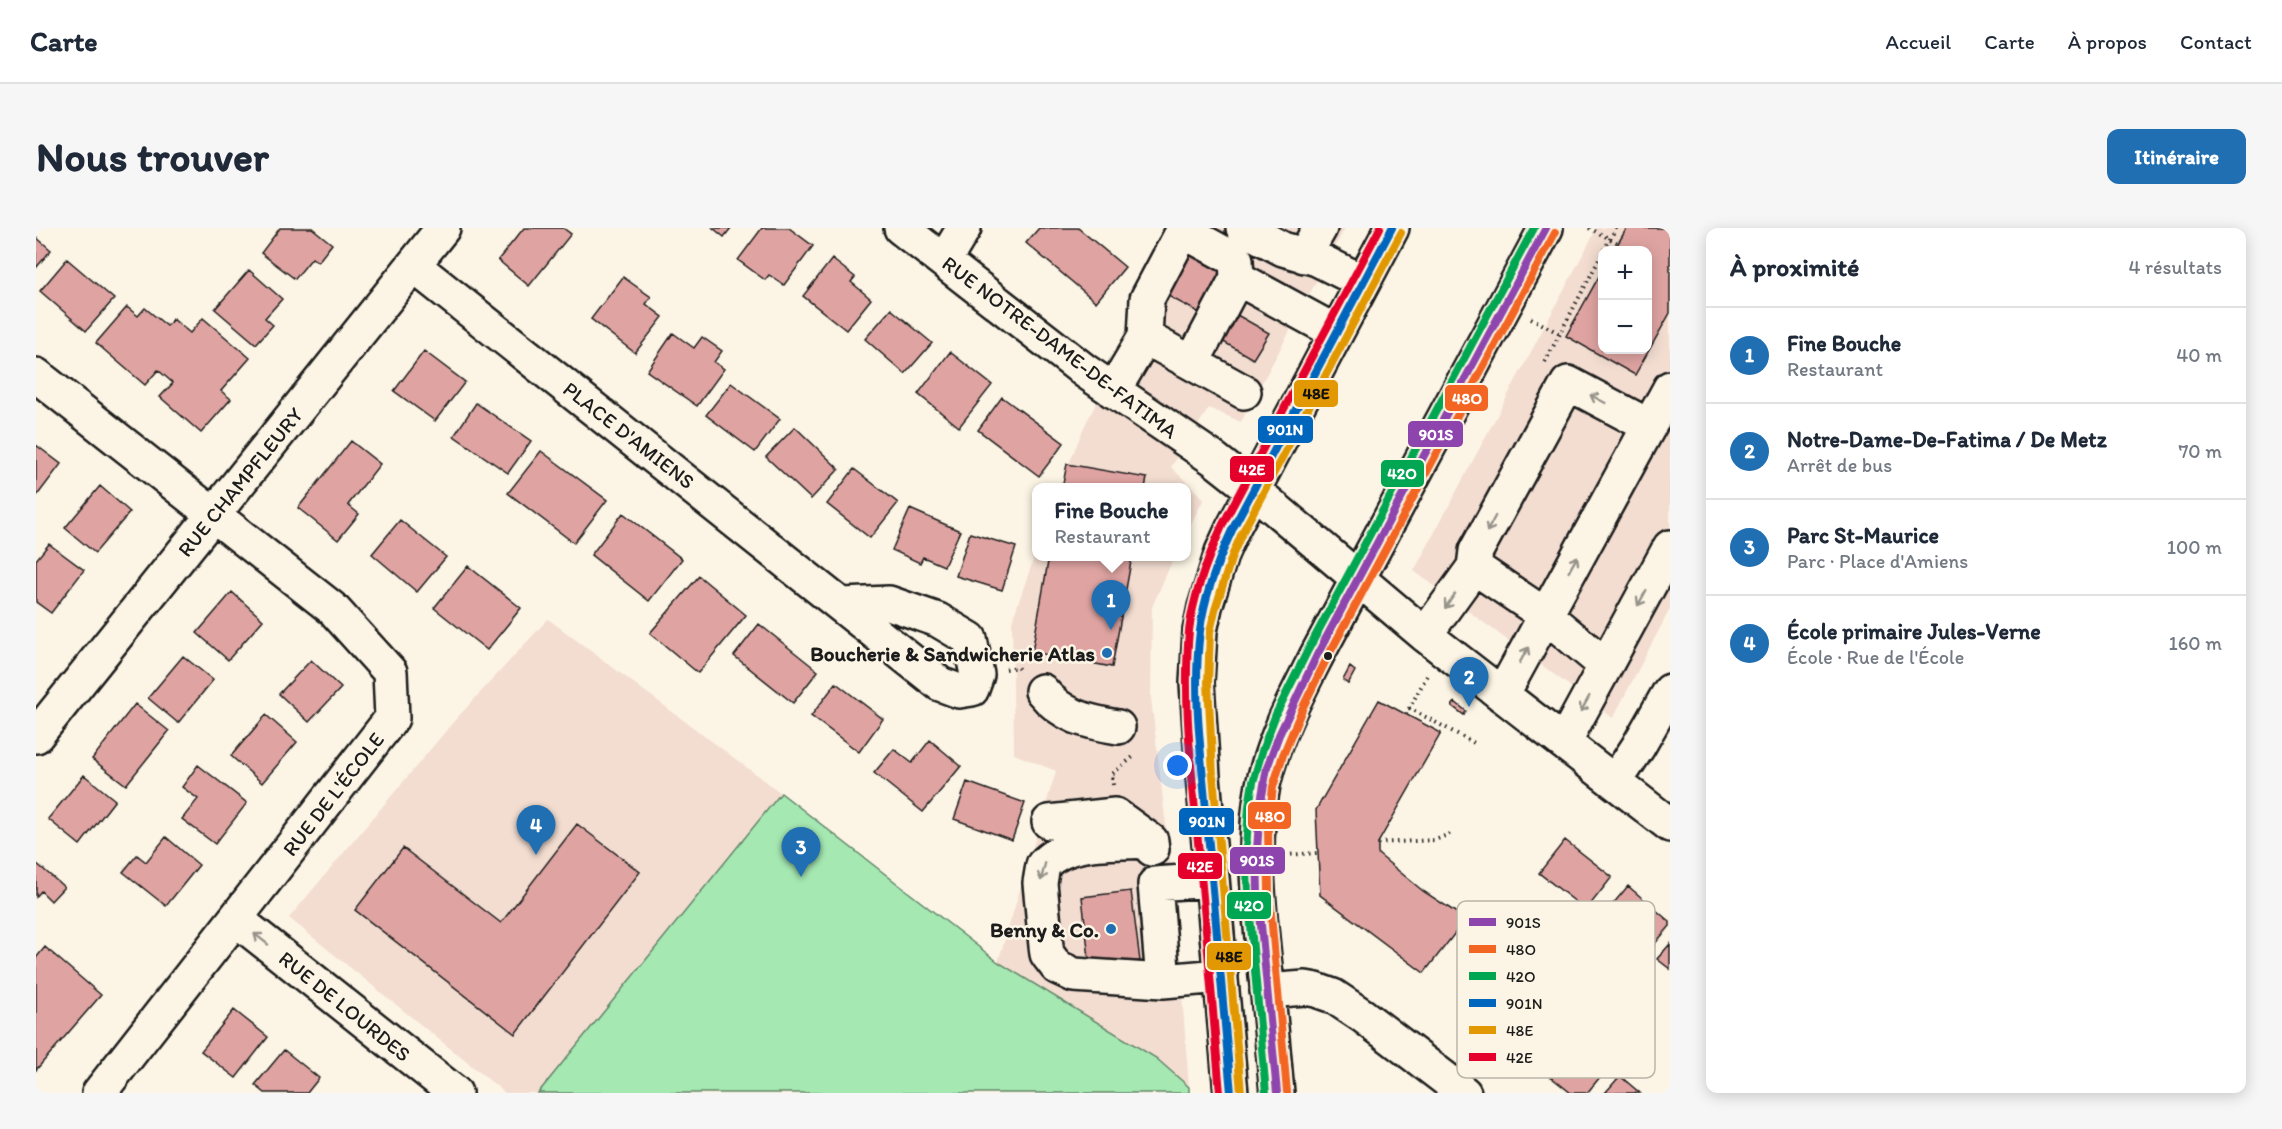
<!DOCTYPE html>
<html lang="fr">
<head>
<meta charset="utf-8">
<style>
  body { margin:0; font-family:Itim,sans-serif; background:#f6f6f7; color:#1f2937 }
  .controls { position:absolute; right:18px; top:18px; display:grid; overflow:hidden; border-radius:12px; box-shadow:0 3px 15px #0003 }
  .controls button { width:54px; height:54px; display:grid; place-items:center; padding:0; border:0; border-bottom:2px solid #e0e1e3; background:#fff; color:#1f2937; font:30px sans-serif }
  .you { position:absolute; left:1142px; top:538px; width:21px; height:21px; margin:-15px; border:4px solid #fff; border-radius:50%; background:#1a73e8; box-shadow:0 0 0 9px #1a73e833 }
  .badge { display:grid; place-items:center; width:39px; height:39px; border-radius:50%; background:#1f6fb2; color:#fff; font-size:20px; font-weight:700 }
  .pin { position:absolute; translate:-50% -50px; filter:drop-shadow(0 2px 3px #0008) }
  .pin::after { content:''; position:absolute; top:32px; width:21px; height:18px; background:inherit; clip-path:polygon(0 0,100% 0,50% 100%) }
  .popup { position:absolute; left:996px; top:255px; width:159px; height:78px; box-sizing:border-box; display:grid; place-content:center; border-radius:12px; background:#fff; filter:drop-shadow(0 2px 4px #0005); font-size:20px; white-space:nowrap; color:#747a83 }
  .popup b { font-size:22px; color:#1f2937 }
  .popup::after { content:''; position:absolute; left:50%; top:100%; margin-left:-12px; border:12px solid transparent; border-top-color:#fff }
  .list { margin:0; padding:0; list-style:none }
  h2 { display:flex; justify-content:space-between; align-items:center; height:78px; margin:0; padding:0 24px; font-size:26px }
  h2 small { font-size:20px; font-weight:400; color:#747a83 }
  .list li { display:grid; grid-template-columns:39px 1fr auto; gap:18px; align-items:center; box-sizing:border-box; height:96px; padding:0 24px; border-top:2px solid #e0e1e3 }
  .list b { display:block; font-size:22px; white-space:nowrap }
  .list p { margin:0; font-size:20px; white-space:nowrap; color:#747a83 }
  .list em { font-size:20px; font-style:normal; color:#747a83 }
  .map { position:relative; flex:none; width:1634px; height:865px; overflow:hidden; border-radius:12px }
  header { display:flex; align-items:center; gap:36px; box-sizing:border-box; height:84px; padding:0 30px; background:#fff; border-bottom:2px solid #e0e1e3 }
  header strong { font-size:28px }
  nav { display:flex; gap:33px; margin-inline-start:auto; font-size:21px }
  .intro { display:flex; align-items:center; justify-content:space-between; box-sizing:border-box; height:144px; padding:0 36px }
  h1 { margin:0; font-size:42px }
  .button { padding:15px 27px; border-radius:12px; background:#1f6fb2; color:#fff; font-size:21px; font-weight:700 }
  main { display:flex; gap:36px; padding:0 36px }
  aside { flex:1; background:#fff; border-radius:12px; box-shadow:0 3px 15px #0003 }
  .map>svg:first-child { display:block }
</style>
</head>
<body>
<header>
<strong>Carte</strong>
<nav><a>Accueil</a><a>Carte</a><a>À propos</a><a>Contact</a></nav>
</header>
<div class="intro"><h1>Nous trouver</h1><a class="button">Itinéraire</a></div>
<main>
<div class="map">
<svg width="1634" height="865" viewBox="0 0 1634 865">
  <rect width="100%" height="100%" fill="#fcf5e5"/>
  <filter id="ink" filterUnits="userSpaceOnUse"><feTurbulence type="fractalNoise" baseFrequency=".0167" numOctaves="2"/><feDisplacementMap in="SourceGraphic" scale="12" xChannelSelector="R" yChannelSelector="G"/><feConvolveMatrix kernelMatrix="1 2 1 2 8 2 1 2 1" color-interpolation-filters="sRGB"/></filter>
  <g filter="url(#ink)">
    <path fill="#f3ddd1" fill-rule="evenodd" d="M1150,0H1309L1205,194L1173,180L1135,239L1168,271L1150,305V260H1023L1048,199Z
      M1561,0H1634V381L1577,490L1378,343ZM1566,22H1612V122H1566Z
      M1000,324V328L1138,329L1116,379L1115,470L1139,674L1153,859L1119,830L962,734L1020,543L978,526L976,393Z
      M512,391L745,565L502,865H469L253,690L419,492Z"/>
    <path fill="#a5e8b2" stroke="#608267" stroke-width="1.5" d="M745,565L962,734L1120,830L1153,859V865H502Z"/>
    <path fill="#dfa4a2" stroke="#1c1c1c" stroke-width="1.5" d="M244,0H276L296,16L282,34L276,30L259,51L225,25Z
      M488,0H527L535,6L493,58L462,32Z
      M677,0H695L688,9Z
      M726,0H753L777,18L748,57L733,47L729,52L702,32Z
      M1003,0H1042L1089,39L1060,74L990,15Z
      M1591,0H1634V85L1599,147L1530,108L1566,43V122H1612V22H1578Z
      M0,9L15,22L0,40Z
      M1155,26L1197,48L1173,90L1132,68Z
      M31,31L78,71L50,103L4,63Z
      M796,31L819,49L815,54L835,71L810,102L767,68Z
      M213,42L246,71L229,90L237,97L220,116L179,81Z
      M587,49L615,69L610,76L627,89L599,125L555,91Z
      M91,79L102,88L109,80L131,98L137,91L154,105L167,90L214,130L185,163L195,171L165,205L124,169L137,155L122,142L109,157L60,115Z
      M855,81L896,115L869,146L829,111Z
      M1194,83L1233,105L1217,131L1179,109Z
      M637,105L658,120L666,109L686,123L678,134L688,141L661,178L611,143Z
      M388,123L429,154L399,193L358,163Z
      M914,124L956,157L923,199L882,166Z
      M695,155L744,191L719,224L670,187Z
      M966,169L1028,215L1003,248L942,202Z
      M440,175L495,213L472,245L418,208Z
      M759,199L803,241L775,271L730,229Z
      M315,213L344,236L312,277L323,286L302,312L262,280Z
      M0,217L25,236L0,269Z
      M505,223L571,272L538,315L472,265Z
      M1031,236L1111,250L1109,260H1026Z
      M818,241L862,275L834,310L791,276Z
      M64,258L94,284L59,325L29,300Z
      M874,281L924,303L908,338L887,329L884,335L856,322Z
      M587,285L646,331L613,373L555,327Z
      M364,292L410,329L381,364L336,326Z
      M934,305L980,319L966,362L920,348Z
      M13,316L48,342L15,385L0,374V332Z
      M1013,328H1096L1076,439L996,424Z
      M432,338L485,380L451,422L398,380Z
      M663,348L710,387L662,445L614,405Z
      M196,364L227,392L192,432L161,405Z
      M723,396L782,443L757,475L698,428Z
      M147,428L177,452L142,495L112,470Z
      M275,432L305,460L273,494L243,466Z
      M1314,439L1319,443L1312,456L1307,452Z
      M800,455L847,491L823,524L775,488Z
      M1343,472L1405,505L1342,615V626L1387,663L1430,691L1388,745L1284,667L1280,582Z
      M1419,474L1430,483L1428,487L1416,478Z
      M99,476L133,503L90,557L56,531Z
      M230,487L261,514L226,555L195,528Z
      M894,512L925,538L887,584L838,545L858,521L876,535Z
      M162,537L211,575L179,616L146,591L162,571L146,559Z
      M48,547L79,572L44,617L12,591Z
      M931,554L989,575L976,612L918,591Z
      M541,596L604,644L479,806L319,682L367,620L465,695Z
      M130,609L163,637L130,678L87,644L101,627L110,634Z
      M1529,612L1576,649L1550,682L1503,645Z
      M0,635L28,659L15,673L5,663L0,669Z
      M1592,658L1634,694V698L1610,726L1566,689Z
      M1095,663L1104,733L1054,739L1046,669Z
      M1634,716V741L1621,731Z
      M9,719L65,767L0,842V730Z
      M1465,750L1511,793L1482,825L1436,781Z
      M198,782L232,809L200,850L165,823Z
      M1539,783L1561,800L1556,807L1582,827L1551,865H1535L1497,835Z
      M248,822L283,850L271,865H229L219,857Z
      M1584,848L1604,865H1569Z"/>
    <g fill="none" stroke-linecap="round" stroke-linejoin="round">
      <g stroke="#1c1c1c" stroke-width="38">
        <path id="minor" d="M865,0L1049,143L1178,231L1216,261L1389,407L1634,597
          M1207,0L1247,21L1281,31L1327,54
          M1268,28L1284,0
          M908,33L928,0
          M378,38L904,456L923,463L936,461L941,447L934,411L902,392L853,375L807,377
          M1109,109L1208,164
          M1156,135L1201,50
          M0,147L297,381L354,444L356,490L63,865
          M1077,163L1109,109L1111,71L1147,3L1200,32L1201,50L1300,104
          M1438,339L1509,387L1569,437
          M1389,407L1438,339L1440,323L1532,155L1613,198
          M1006,463C1026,488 1051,494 1082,499
          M1466,467L1634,160
          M0,508L407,0
          M1528,514L1634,319
          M1579,554L1602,519L1634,463
          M1013,594L1079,587L1115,613L1116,621
          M1115,613C1082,615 1031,610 1007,637L1004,655L1010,718L1011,726L1021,739L1038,747L1127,753
          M1176,652L1119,656L1127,753L1185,748
          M200,691L419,865
          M1231,763L1269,760L1280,762L1297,768L1327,788L1428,865
          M1195,865L1167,548L1161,455L1164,403L1169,379L1186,324L1197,300L1356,0
          M1241,865C1237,820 1233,774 1228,729C1222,672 1216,615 1227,557C1237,512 1260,468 1281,427L1510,0"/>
      </g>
      <path stroke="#1c1c1c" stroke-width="4" stroke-dasharray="1.5 4.5" stroke-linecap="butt" d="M1553,0L1582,15
        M1568,22L1580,0
        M1495,90L1524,106
        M1509,134L1566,26
        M970,441L981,439L985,444
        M1373,480L1440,516
        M1370,486L1391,448
        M1077,557L1076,546L1097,529
        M1342,615L1399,612L1414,606
        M1249,627L1281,625"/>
      <use href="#minor" stroke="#fcf5e5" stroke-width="33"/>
      <g stroke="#fcf5e5" stroke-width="12">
        <path id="bus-1" d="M1241,865L1222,665L1221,622L1224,579L1231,540L1243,507L1281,427L1510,0"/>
      </g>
      <g stroke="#fcf5e5" stroke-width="12">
        <path id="bus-2" d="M1251,864L1233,664L1232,601L1237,559L1247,527L1267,479L1290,432L1519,5"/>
      </g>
      <g stroke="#fcf5e5" stroke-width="12">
        <path id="bus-3" d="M1230,865L1212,665L1210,622L1213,578L1217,554L1227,520L1240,486L1272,422L1498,0"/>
      </g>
      <g stroke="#fcf5e5" stroke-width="12">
        <path id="bus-4" d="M1195,865C1187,775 1179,684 1171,594C1166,531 1156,466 1164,403C1168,368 1182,332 1197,300L1356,0"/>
      </g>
      <g stroke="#fcf5e5" stroke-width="12">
        <path id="bus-5" d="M1205,864L1177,547L1172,455L1174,404L1179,382L1196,328L1206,305L1365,5"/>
      </g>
      <g stroke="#fcf5e5" stroke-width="12">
        <path id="bus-6" d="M1184,865C1177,778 1169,690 1161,603C1155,537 1147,469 1153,403C1157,367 1172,329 1187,296L1344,0"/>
      </g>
      <use href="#bus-1" stroke="#8e44ad" stroke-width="8"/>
      <use href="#bus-2" stroke="#f26522" stroke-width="8"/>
      <use href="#bus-3" stroke="#00a651" stroke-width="8"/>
      <use href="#bus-4" stroke="#0065bd" stroke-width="8"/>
      <use href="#bus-5" stroke="#e19803" stroke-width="8"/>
      <use href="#bus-6" stroke="#e4002b" stroke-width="8"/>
    </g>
    <defs><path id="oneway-shaft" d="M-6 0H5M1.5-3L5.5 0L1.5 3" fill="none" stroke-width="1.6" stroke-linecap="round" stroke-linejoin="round" transform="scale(1.5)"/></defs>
    <g stroke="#97938b">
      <use href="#oneway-shaft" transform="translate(1562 171) rotate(-152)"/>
      <use href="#oneway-shaft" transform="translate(1455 296) rotate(118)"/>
      <use href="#oneway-shaft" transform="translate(1537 336) rotate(-61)"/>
      <use href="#oneway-shaft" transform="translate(1606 370) rotate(119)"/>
      <use href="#oneway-shaft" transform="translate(1414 373) rotate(125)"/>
      <use href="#oneway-shaft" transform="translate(1488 427) rotate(-61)"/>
      <use href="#oneway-shaft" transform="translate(1549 476) rotate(119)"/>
      <use href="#oneway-shaft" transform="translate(1007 644) rotate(104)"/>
      <use href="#oneway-shaft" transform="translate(225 711) rotate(-142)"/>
    </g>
  </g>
  <g fill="#1f6fb2" stroke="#fcf5e5" stroke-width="2">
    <circle cx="1071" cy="425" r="6"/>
    <circle cx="1075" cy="701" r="6"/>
  </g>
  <circle fill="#1c1c1c" stroke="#fcf5e5" stroke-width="2" cx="1292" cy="428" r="5"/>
  <g text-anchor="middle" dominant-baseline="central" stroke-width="5" stroke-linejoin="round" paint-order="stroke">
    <g font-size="21" fill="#1c1c1c" stroke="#fcf5e5">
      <text transform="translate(1024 119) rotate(37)">RUE NOTRE-DAME-DE-FATIMA</text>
      <text transform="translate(593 207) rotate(38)">PLACE D'AMIENS</text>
      <text transform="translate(204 254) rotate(-51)">RUE CHAMPFLEURY</text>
      <text transform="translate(297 566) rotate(-52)">RUE DE L'ÉCOLE</text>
      <text transform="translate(309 778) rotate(39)">RUE DE LOURDES</text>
    </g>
    <g font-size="21" font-weight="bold" fill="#1c1c1c" stroke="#fcf5e5" text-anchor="end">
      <text x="1059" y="425">Boucherie &amp; Sandwicherie Atlas</text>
      <text x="1063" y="701">Benny &amp; Co.</text>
    </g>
  </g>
  <rect x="1421" y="673" width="198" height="177" rx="9" fill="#fcf5e5" stroke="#b9b4a9" stroke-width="1.5"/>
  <rect x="1433" y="690" width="27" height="8" fill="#8e44ad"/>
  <rect x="1433" y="717" width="27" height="8" fill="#f26522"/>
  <rect x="1433" y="744" width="27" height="8" fill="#00a651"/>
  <rect x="1433" y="771" width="27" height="8" fill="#0065bd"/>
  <rect x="1433" y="798" width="27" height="8" fill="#e19803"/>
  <rect x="1433" y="825" width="27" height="8" fill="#e4002b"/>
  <g font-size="16" fill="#1c1c1c">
    <text x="1470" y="700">901S</text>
    <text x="1470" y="727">48O</text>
    <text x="1470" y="754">42O</text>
    <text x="1470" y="781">901N</text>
    <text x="1470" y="808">48E</text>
    <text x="1470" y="835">42E</text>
  </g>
  <g stroke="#fcf5e5" stroke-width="2">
    <rect x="1257" y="151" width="46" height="29" rx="6" fill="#e19803"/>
    <rect x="1408" y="156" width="45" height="28" rx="6" fill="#f26522"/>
    <rect x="1221" y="187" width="57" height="29" rx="6" fill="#0065bd"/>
    <rect x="1371" y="192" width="57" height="28" rx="6" fill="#8e44ad"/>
    <rect x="1193" y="227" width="46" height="28" rx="6" fill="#e4002b"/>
    <rect x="1344" y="231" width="45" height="29" rx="6" fill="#00a651"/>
    <rect x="1211" y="573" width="45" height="29" rx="6" fill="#f26522"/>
    <rect x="1142" y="579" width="57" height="29" rx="6" fill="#0065bd"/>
    <rect x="1193" y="618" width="57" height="29" rx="6" fill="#8e44ad"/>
    <rect x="1141" y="624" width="46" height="28" rx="6" fill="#e4002b"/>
    <rect x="1190" y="663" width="46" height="29" rx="6" fill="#00a651"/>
    <rect x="1170" y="714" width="46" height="29" rx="6" fill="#e19803"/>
  </g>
  <g font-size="16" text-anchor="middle" font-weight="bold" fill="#fff">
    <text x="1431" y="176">48O</text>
    <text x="1249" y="207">901N</text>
    <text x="1400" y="212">901S</text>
    <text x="1216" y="247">42E</text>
    <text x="1366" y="251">42O</text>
    <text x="1234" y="594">48O</text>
    <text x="1171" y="599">901N</text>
    <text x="1221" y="638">901S</text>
    <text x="1164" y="644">42E</text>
    <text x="1213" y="683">42O</text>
  </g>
  <g font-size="16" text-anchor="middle" font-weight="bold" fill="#111">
    <text x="1280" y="171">48E</text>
    <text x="1193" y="734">48E</text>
  </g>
</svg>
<div class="controls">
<button>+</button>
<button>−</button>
</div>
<div class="you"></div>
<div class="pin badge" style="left:1075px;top:402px">1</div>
<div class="popup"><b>Fine Bouche</b>Restaurant</div>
<div class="pin badge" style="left:1433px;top:479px">2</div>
<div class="pin badge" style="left:765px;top:649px">3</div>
<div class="pin badge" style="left:500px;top:627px">4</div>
</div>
<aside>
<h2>À proximité<small>4 résultats</small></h2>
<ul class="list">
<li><span class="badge">1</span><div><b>Fine Bouche</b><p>Restaurant</p></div><em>40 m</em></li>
<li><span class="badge">2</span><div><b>Notre-Dame-De-Fatima / De Metz</b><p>Arrêt de bus</p></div><em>70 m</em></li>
<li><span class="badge">3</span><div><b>Parc St-Maurice</b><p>Parc · Place d'Amiens</p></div><em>100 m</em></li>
<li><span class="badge">4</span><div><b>École primaire Jules-Verne</b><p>École · Rue de l'École</p></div><em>160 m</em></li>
</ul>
</aside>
</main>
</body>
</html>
